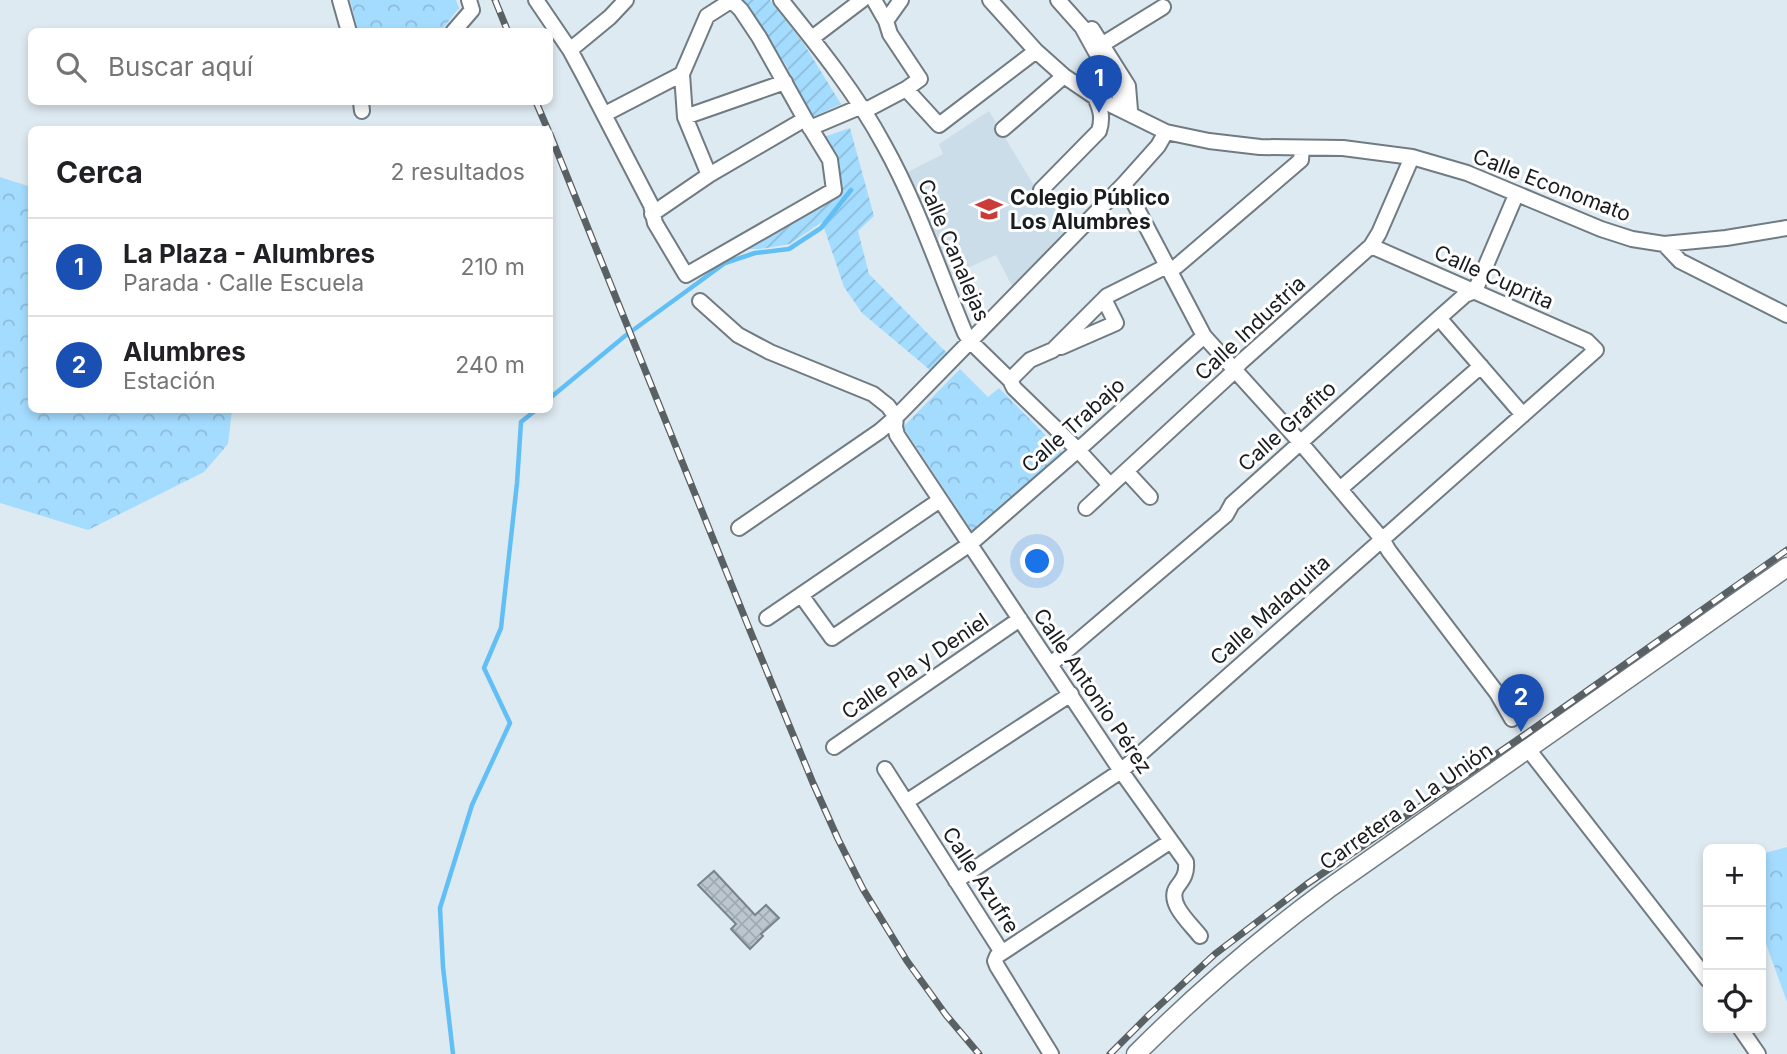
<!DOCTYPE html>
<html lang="es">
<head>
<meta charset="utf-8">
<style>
  body { margin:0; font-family:Inter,sans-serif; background:#f2f2f2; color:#202124 }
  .controls { position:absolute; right:21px; bottom:21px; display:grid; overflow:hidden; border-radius:10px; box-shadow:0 4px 10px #0003 }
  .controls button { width:63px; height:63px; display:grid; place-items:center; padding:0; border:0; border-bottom:2px solid #e0e0e0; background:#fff; color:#202124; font:35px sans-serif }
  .you { position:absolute; left:1038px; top:562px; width:24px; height:24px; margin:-18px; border:5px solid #fff; border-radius:50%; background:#1a73e8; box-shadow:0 0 0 10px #1a73e833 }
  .badge { display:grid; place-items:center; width:46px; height:46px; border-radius:50%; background:#cb3c38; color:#fff; font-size:23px; font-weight:700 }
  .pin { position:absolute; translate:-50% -58px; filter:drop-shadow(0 2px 4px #0008) }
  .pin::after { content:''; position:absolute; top:37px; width:24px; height:21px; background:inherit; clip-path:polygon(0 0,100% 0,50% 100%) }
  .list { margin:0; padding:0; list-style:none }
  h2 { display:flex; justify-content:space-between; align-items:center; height:91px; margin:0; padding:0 28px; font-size:30px }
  h2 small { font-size:23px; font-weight:400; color:#757577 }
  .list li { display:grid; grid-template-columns:46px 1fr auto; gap:21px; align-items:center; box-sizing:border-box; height:98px; padding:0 28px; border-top:2px solid #e0e0e0 }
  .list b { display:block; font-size:26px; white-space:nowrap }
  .list p { margin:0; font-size:23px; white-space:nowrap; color:#757577 }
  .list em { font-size:23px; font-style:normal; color:#757577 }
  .icon { flex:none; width:38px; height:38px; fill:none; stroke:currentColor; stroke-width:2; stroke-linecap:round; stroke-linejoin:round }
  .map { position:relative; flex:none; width:1787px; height:1054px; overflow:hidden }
  .search { position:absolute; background:#fff; box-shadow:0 4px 10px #0003; left:28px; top:28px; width:525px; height:77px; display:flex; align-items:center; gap:18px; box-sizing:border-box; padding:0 24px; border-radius:10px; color:#757577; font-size:26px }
  .panel { position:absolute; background:#fff; box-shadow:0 4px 10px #0003; left:28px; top:126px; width:525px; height:287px; border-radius:10px }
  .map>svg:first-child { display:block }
</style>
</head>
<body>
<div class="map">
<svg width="1787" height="1054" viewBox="0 0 1787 1054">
  <defs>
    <pattern id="forest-crowns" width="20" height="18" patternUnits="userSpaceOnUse" patternTransform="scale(1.75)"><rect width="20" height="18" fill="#a4dcff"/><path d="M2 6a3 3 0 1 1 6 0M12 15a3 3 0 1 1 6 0" fill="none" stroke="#8dbcda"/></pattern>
    <pattern id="garden-furrows" width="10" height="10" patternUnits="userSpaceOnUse" patternTransform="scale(1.75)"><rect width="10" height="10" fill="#a4dcff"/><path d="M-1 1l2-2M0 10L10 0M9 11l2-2" fill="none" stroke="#8dbcda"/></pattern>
    <pattern id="building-cross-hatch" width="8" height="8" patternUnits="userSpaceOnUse" patternTransform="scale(1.75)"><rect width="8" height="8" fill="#bbc6ce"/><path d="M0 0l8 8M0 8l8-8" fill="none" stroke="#a0aab1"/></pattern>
  </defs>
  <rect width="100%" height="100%" fill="#deeaf1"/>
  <path fill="#cadde9" d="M989,111L1038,192L1072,226L1013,288L996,255L950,276L906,173L943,154L939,144Z"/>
  <path fill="url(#forest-crowns)" d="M350,0H456L459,8L441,31H358Z
    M0,177L31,187L32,410H232L228,444L204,472L88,530L0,503Z
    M960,369L988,397L999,388L1064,454L972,531L903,427Z
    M1787,847V1002L1761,930V854Z"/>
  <path fill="url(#garden-furrows)" d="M739,0H770L804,44L841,104L811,118L786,65Z
    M850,128L874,216L858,231L869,274L947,353L930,370L862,313L844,287L822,222L790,244L760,249H744L842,190L824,137Z"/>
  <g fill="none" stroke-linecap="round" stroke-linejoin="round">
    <path stroke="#61bff5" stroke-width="4.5" d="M550,398L625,336L725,263L755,253L789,249L821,228L851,190
      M453,1054L443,967L440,908L472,805L510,723L484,668L501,628L517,483L521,422L536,410"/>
  </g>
  <path fill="url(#building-cross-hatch)" stroke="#78838a" stroke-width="2" d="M714,871L755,915L766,905L779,918L761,934L763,936L750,949L731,929L736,924L698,885Z"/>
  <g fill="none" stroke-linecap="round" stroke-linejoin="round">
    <g stroke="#707b82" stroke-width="18">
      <path id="minor" d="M340,0L349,32
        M536,0L570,50L584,76L651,205L655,223L686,275L834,190L830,160L805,119L759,37L741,10L731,0
        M781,0C818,46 856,93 884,145C917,204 939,271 965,333L970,341L1010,380L1014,388L1078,450L1110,485
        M874,0L886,21L890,34L920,79L906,89
        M990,0L1036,51L1064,76L1095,97L1166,132L1209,141L1260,147L1343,148L1412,157L1467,173L1601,229L1632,239L1664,244L1726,238L1787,228
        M1058,0L1082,27L1130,114
        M886,21L901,0
        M1092,29L1128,86L1130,110
        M453,32L472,10L469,0
        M812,38L862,0
        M1103,44L1163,7
        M570,50L610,17L626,0
        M361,102L362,111
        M605,114L682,74
        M685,117L785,82
        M810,128L855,109L870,108L906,89L939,125L1036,51
        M1003,129L1064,76
        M709,175L685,117L682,74L707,16L732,0
        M1124,184L1204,336L1300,442L1382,539L1389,551L1497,693L1512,719
        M1041,190L1099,131C1103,118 1101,110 1095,97
        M652,214L709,175L805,119
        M1664,244L1680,261L1787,315
        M1169,270L1177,266L1301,160L1302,148
        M700,301L738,335L770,352L873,394L888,406L896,417L895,427L897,435L1121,771L1186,862C1187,873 1184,878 1177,887C1166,903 1191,924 1200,936
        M1439,318L1523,415
        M1061,347L1116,323L1104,299
        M1010,380L1030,360L1053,350L1107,296L1167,266
        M1126,471L1150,497
        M1340,489L1481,366
        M1086,508L1229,376L1241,362L1371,246L1379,233L1412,157
        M739,528L880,431L896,417L1124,184L1158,146L1166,132
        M801,595L832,638L970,544L1078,450L1204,336
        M767,618L940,500
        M1051,664L1226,515L1232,504L1439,318L1465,295L1475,291L1516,195
        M834,747L1020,619
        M1528,749L1708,980
        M885,769L1001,951
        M906,802L1071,694
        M956,881L1121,771L1596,350L1587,341L1371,246
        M1740,1028L1758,1054
        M1051,1054L997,966L995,961L997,956L1171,841"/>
    </g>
    <g stroke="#707b82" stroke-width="21">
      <path id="major" d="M1136,1054C1196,994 1260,939 1328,889L1787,567"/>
    </g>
    <use href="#minor" stroke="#fff" stroke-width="14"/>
    <use href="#major" stroke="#fff" stroke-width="18"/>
    <g stroke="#5a6165" stroke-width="7">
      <path id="rail" d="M495,0L508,32
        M536,102L548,130
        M550,134L751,633L813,783L838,839L863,889L907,961L946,1015L979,1054
        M1110,1054L1149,1015L1215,954L1307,884L1523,736L1787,550"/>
    </g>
    <use href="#rail" stroke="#fff" stroke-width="4.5" stroke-dasharray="13" stroke-linecap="butt"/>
  </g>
  <defs>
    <g id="school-bare" transform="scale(2.1)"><path d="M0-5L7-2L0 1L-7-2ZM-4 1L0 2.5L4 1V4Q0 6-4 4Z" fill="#cb3c38" stroke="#fff" stroke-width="2.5" paint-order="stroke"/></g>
  </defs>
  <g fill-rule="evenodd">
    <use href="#school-bare" x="989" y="209"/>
  </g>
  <g text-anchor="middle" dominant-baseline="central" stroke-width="6" stroke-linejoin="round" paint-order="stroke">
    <g font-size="21" fill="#191d20" stroke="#fff">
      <text transform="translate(1552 185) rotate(21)">Calle Economato</text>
      <text transform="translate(954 250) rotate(67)">Calle Canalejas</text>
      <text transform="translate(1494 277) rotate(24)">Calle Cuprita</text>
      <text transform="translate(1250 328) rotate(-43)">Calle Industria</text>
      <text transform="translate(1073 425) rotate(-42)">Calle Trabajo</text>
      <text transform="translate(1287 426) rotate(-42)">Calle Grafito</text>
      <text transform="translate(1270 610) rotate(-42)">Calle Malaquita</text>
      <text transform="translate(915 666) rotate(-34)">Calle Pla y Deniel</text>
      <text transform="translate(1093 691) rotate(56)">Calle Antonio Pérez</text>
      <text transform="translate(1406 806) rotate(-35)">Carretera a La Unión</text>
      <text transform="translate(981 880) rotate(57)">Calle Azufre</text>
    </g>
    <g font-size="21" font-weight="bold" fill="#191d20" stroke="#fff" text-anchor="start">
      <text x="1010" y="197">Colegio Público<tspan x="1010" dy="24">Los Alumbres</tspan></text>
    </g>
  </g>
</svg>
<div class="controls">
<button>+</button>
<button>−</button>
<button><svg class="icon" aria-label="locate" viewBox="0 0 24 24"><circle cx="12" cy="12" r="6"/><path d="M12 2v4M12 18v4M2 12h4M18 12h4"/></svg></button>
</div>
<div class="you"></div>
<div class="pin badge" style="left:1099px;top:113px;background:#1a4fb4">1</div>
<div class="pin badge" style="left:1521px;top:732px;background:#1a4fb4">2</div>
<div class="search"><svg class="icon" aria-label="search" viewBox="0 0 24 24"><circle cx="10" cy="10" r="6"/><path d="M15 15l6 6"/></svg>Buscar aquí</div>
<section class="panel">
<h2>Cerca<small>2 resultados</small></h2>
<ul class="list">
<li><span class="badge" style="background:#1a4fb4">1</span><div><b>La Plaza - Alumbres</b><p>Parada · Calle Escuela</p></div><em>210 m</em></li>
<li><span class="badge" style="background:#1a4fb4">2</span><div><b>Alumbres</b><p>Estación</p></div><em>240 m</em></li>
</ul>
</section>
</div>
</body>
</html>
